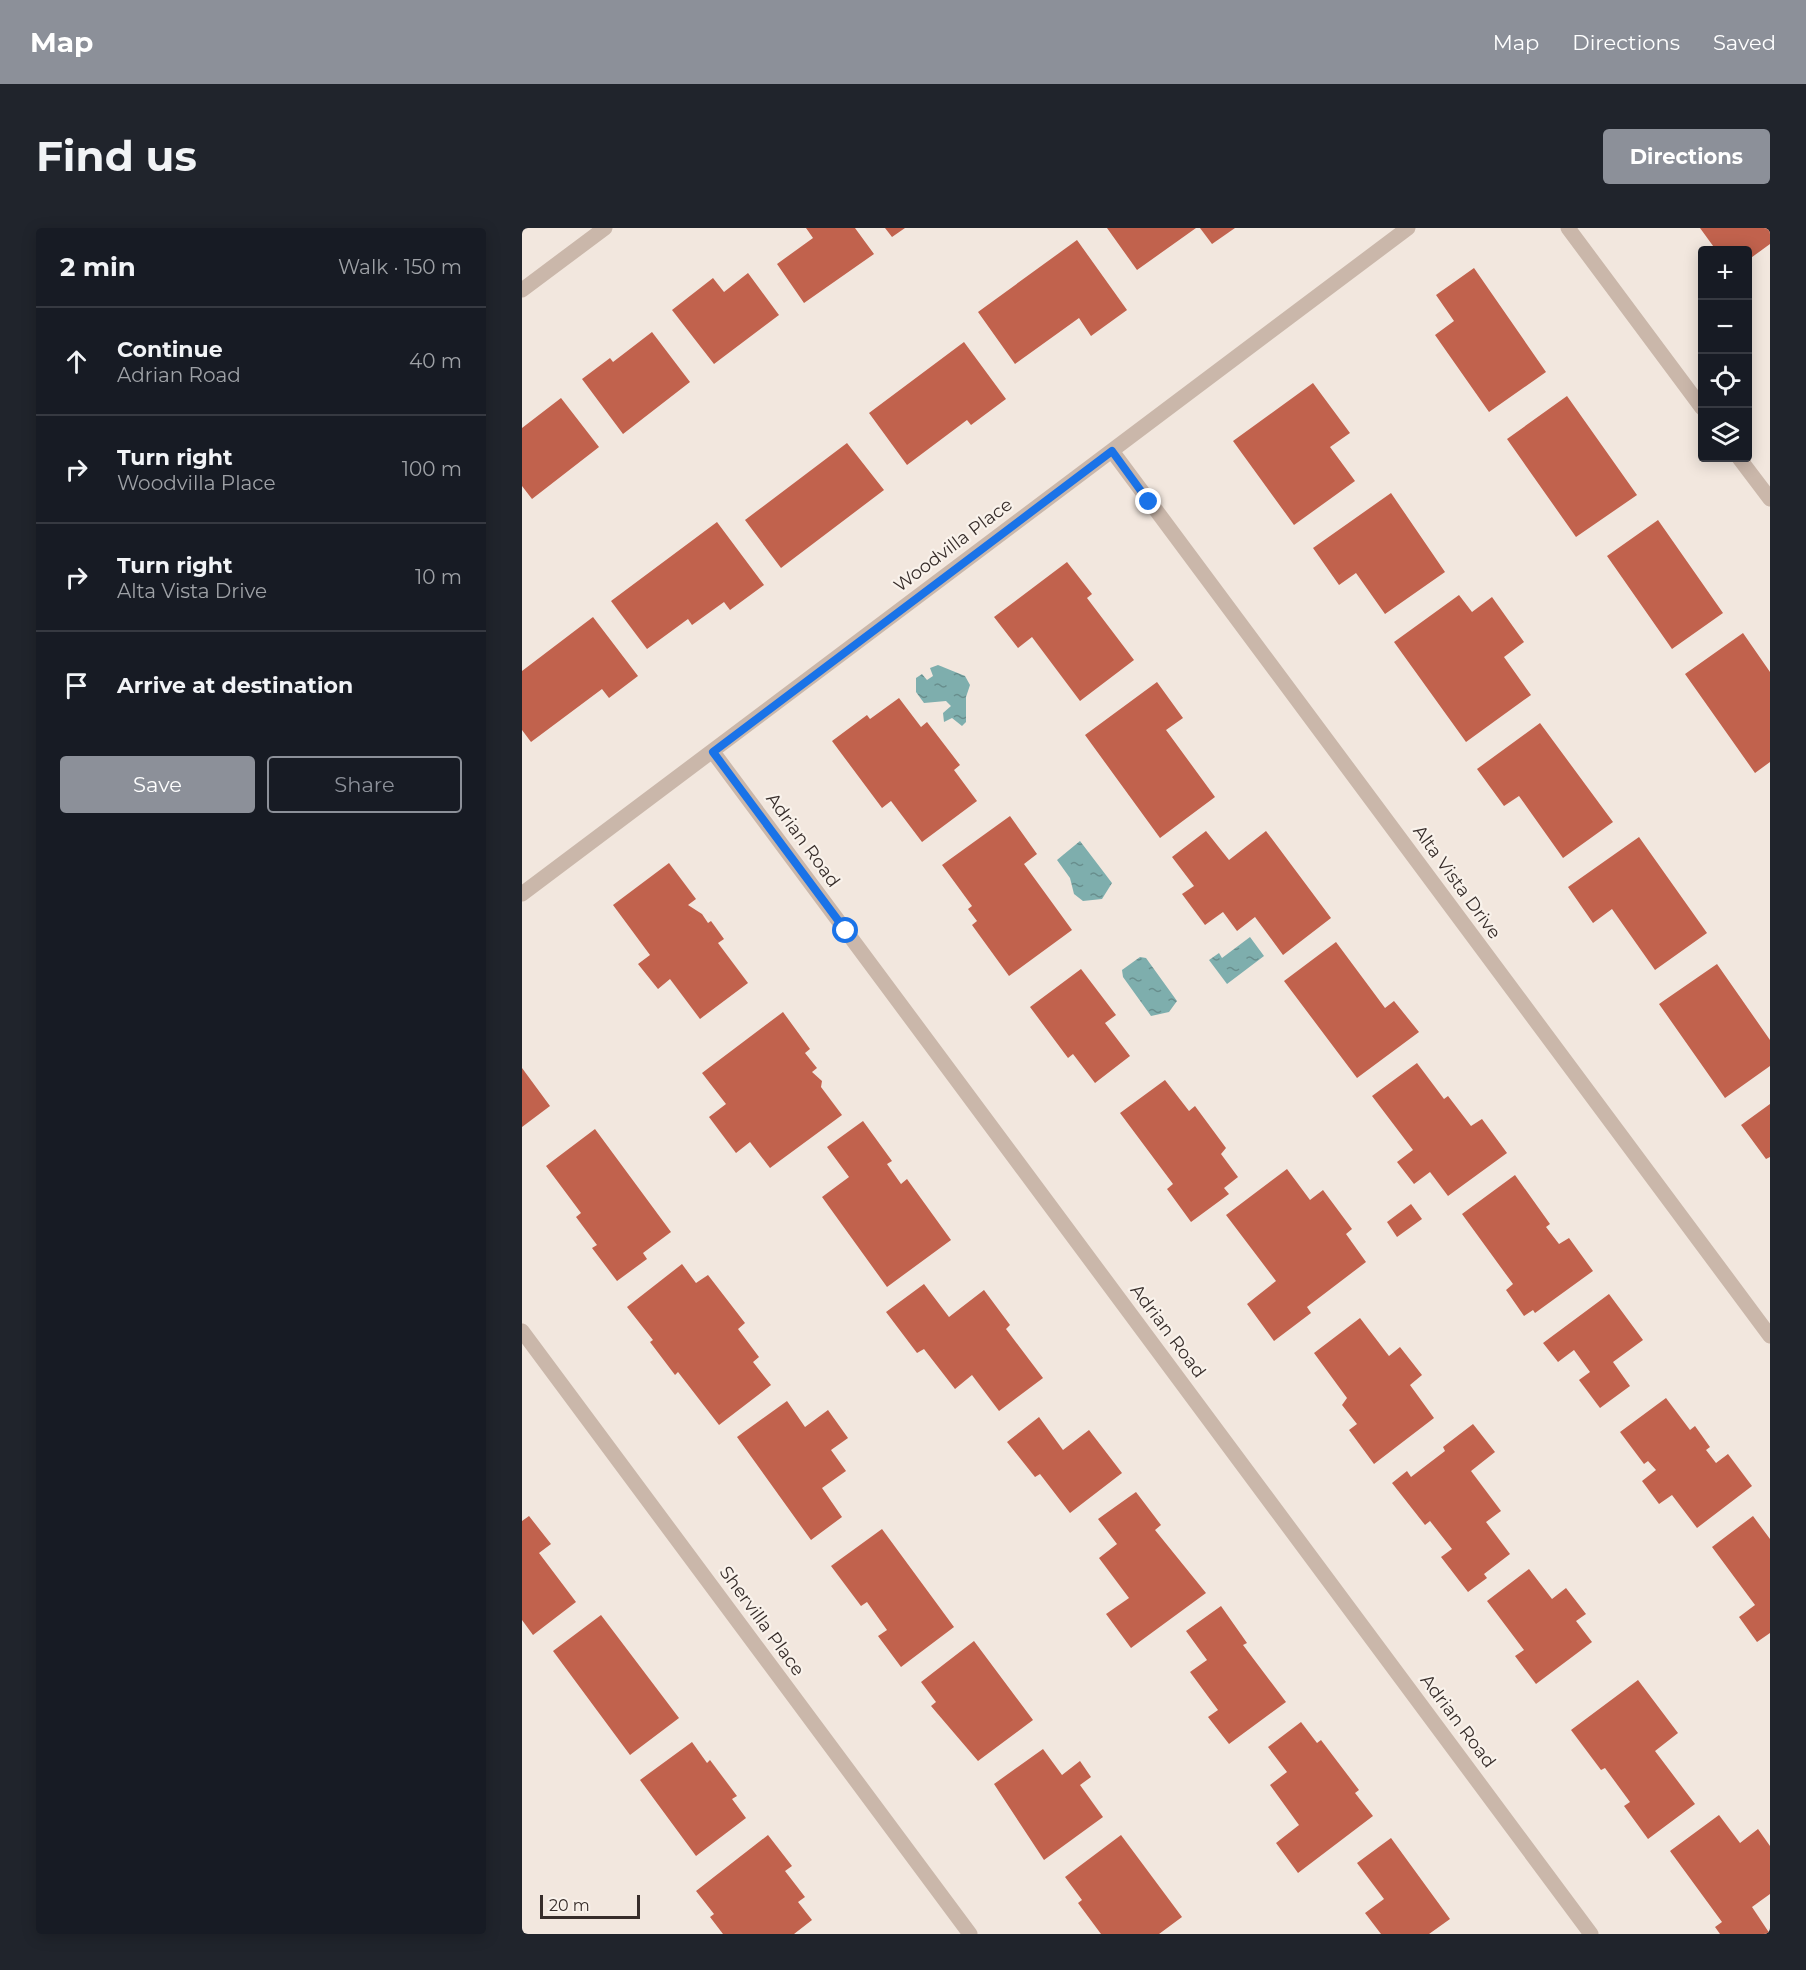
<!DOCTYPE html>
<html lang="en">
<head>
<meta charset="utf-8">
<style>
  body { margin:0; font-family:Montserrat,sans-serif; background:#20242c; color:#f1f3f6 }
  .controls { position:absolute; right:18px; top:18px; display:grid; overflow:hidden; border-radius:6px; box-shadow:0 3px 15px #0003 }
  .controls button { width:54px; height:54px; display:grid; place-items:center; padding:0; border:0; border-bottom:2px solid #363941; background:#171b24; color:#f1f3f6; font:30px sans-serif }
  .scale { position:absolute; left:18px; bottom:15px; width:100px; box-sizing:border-box; padding-left:6px; border:3px solid #372d2a; border-top:0; font-size:16px; line-height:21px; white-space:nowrap; color:#372d2a; -webkit-text-stroke:4px #f9f2eb; paint-order:stroke }
  .stop { position:absolute; width:18px; height:18px; margin:-14px; border:4px solid #1a73e8; border-radius:50%; background:#fff }
  .stop.end { background:#1a73e8; border-color:#fff; box-shadow:0 2px 6px #0008 }
  .list { margin:0; padding:0; list-style:none }
  h2 { display:flex; justify-content:space-between; align-items:center; height:78px; margin:0; padding:0 24px; font-size:26px }
  h2 small { font-size:20px; font-weight:400; color:#9ea1a6 }
  .list li { display:grid; grid-template-columns:39px 1fr auto; gap:18px; align-items:center; box-sizing:border-box; height:108px; padding:0 24px; border-top:2px solid #363941 }
  .list b { display:block; font-size:22px; white-space:nowrap }
  .list p { margin:0; font-size:20px; white-space:nowrap; color:#9ea1a6 }
  .list em { font-size:20px; font-style:normal; color:#9ea1a6 }
  .actions { display:flex; gap:12px; padding:18px 24px }
  .actions a { flex:1; padding:14px 0; border:2px solid #8c9099; border-radius:6px; text-align:center; font-size:21px; color:#8c9099 }
  .actions .main { background:#8c9099; color:#fff }
  .icon { flex:none; width:33px; height:33px; fill:none; stroke:currentColor; stroke-width:2; stroke-linecap:round; stroke-linejoin:round }
  .map { position:relative; flex:none; width:1248px; height:1706px; overflow:hidden; border-radius:6px }
  header { display:flex; align-items:center; gap:36px; box-sizing:border-box; height:84px; padding:0 30px; background:#8c9099; color:#fff }
  header strong { font-size:28px }
  nav { display:flex; gap:33px; margin-inline-start:auto; font-size:21px }
  .intro { display:flex; align-items:center; justify-content:space-between; box-sizing:border-box; height:144px; padding:0 36px }
  h1 { margin:0; font-size:42px }
  .button { padding:15px 27px; border-radius:6px; background:#8c9099; color:#fff; font-size:21px; font-weight:700 }
  main { display:flex; gap:36px; padding:0 36px }
  aside { flex:1; background:#171b24; border-radius:6px; box-shadow:0 3px 15px #0003 }
  .map>svg:first-child { display:block }
</style>
</head>
<body>
<header>
<strong>Map</strong>
<nav><a>Map</a><a>Directions</a><a>Saved</a></nav>
</header>
<div class="intro"><h1>Find us</h1><a class="button">Directions</a></div>
<main>
<aside>
<h2>2 min<small>Walk · 150 m</small></h2>
<ul class="list">
<li><svg class="icon" aria-label="ahead" viewBox="0 0 24 24"><path d="M12 20V5M6 11l6-6 6 6"/></svg><div><b>Continue</b><p>Adrian Road</p></div><em>40 m</em></li>
<li><svg class="icon" aria-label="right" viewBox="0 0 24 24"><path d="M7 20v-9h11M14 6l5 5-5 5"/></svg><div><b>Turn right</b><p>Woodvilla Place</p></div><em>100 m</em></li>
<li><svg class="icon" aria-label="right" viewBox="0 0 24 24"><path d="M7 20v-9h11M14 6l5 5-5 5"/></svg><div><b>Turn right</b><p>Alta Vista Drive</p></div><em>10 m</em></li>
<li><svg class="icon" aria-label="arrive" viewBox="0 0 24 24"><path d="M6 21V4h12l-3 4 3 4H6"/></svg><div><b>Arrive at destination</b></div></li>
</ul>
<div class="actions"><a class="main">Save</a><a>Share</a></div>
</aside>
<div class="map">
<svg width="1248" height="1706" viewBox="0 0 1248 1706">
  <defs>
    <pattern id="water-ripples" width="26" height="14" patternUnits="userSpaceOnUse" patternTransform="scale(1.5)"><rect width="26" height="14" fill="#7eaead"/><path d="M2 4q2-2 4 0t4 0M15 11q2-2 4 0t4 0" fill="none" stroke="#688e8d"/></pattern>
  </defs>
  <rect width="100%" height="100%" fill="#f2e7de"/>
  <path fill="url(#water-ripples)" d="M416,437L443,448L448,457L444,469V494L440,498L430,490L422,494L421,485L429,478L424,473L402,475L394,464V450L400,446L405,452L411,448L408,440Z
    M558,613L590,655L580,671L561,673L552,666L548,650L535,632Z
    M728,709L742,728L705,756L687,732L697,725L700,730Z
    M618,729L624,730L655,773L647,784L629,788L601,749L600,742Z"/>
  <path fill="#c1624d" d="M284,0H333L352,26L282,75L255,36L291,10Z
    M363,0H383L370,9Z
    M585,0H674L615,42Z
    M678,0H713L690,16Z
    M1178,0H1248V16L1226,32V22H1194Z
    M555,12L605,82L569,108L557,90L493,136L456,84Z
    M952,40L1024,144L967,184L913,107L932,93L914,67Z
    M226,45L257,87L192,136L150,82L191,50L202,64Z
    M130,104L168,154L101,206L60,151L88,130L91,134Z
    M442,114L484,171L449,197L445,192L385,237L347,185Z
    M791,155L828,205L808,219L833,253L772,297L711,213Z
    M1045,168L1115,267L1054,309L985,211Z
    M39,170L77,219L10,271L0,258V200Z
    M325,215L362,262L259,340L223,292Z
    M869,265L923,344L863,386L834,345L817,357L791,320Z
    M1136,292L1201,385L1150,421L1085,328Z
    M195,294L242,357L208,382L202,374L170,397L166,391L125,421L89,373Z
    M545,334L570,366L565,370L612,432L558,473L510,409L496,420L472,389Z
    M937,367L950,384L970,369L1002,414L982,429L1009,467L944,514L872,414Z
    M71,389L116,448L87,470L80,461L9,514L0,502V443Z
    M1221,405L1248,444V534L1233,545L1163,446Z
    M635,454L661,490L644,502L693,569L638,610L563,507Z
    M377,470L399,499L405,494L438,537L432,542L455,573L400,614L369,573L360,580L310,513L345,487L348,491Z
    M1018,495L1091,594L1041,630L997,568L982,578L955,541Z
    M488,588L515,626L502,636L550,702L487,748L450,697L455,693L446,681L450,678L420,637Z
    M684,603L707,632L744,603L809,690L761,727L733,689L715,703L701,684L683,697L660,666L672,658L650,629Z
    M1117,609L1185,705L1133,742L1090,681L1071,695L1046,659Z
    M147,635L174,671L166,677L180,686L186,695L189,693L197,704L202,711L196,715L226,755L178,791L148,751L136,761L116,736L128,727L91,677Z
    M814,714L863,780L872,773L897,804L835,850L762,753Z
    M1195,736L1248,812V838L1203,870L1137,776Z
    M559,741L594,787L583,795L608,828L573,855L551,826L546,830L508,779Z
    M261,784L288,821L283,825L295,840L290,844L300,853L299,859L320,887L248,940L228,914L214,925L187,889L204,876L180,845Z
    M895,835L922,871L926,868L949,898L960,891L985,925L926,968L908,944L892,956L875,934L891,922L850,868Z
    M0,840L28,878L0,899Z
    M643,852L667,883L673,878L704,920L699,926L716,949L702,960L707,966L669,994L645,961L651,956L598,885Z
    M1248,876V929L1244,931L1219,897Z
    M341,893L370,933L365,936L379,956L385,951L429,1012L365,1059L300,969L327,949L305,919Z
    M73,901L149,1004L121,1025L125,1031L95,1053L70,1020L75,1017L54,989L59,985L24,938Z
    M765,941L788,972L801,962L830,1001L824,1006L844,1034L785,1079L789,1085L752,1113L725,1076L754,1053L704,987Z
    M993,947L1028,996L1024,999L1037,1016L1047,1010L1071,1043L1013,1085L1011,1082L1002,1088L984,1062L991,1056L940,986Z
    M889,976L900,991L875,1009L865,994Z
    M160,1036L174,1055L186,1047L223,1095L216,1101L237,1129L231,1134L249,1157L197,1197L156,1144L153,1147L128,1114L131,1112L105,1079Z
    M402,1056L427,1089L462,1062L488,1097L484,1101L521,1150L477,1183L450,1147L433,1161L402,1121L395,1125L364,1084Z
    M1087,1066L1121,1112L1091,1134L1108,1158L1078,1180L1057,1152L1068,1144L1052,1122L1036,1134L1021,1115Z
    M838,1090L867,1128L878,1119L900,1147L888,1157L912,1190L852,1236L827,1202L835,1196L820,1177L825,1170L792,1125Z
    M1144,1170L1168,1202L1173,1198L1188,1219L1184,1222L1194,1235L1206,1226L1230,1258L1175,1300L1150,1267L1137,1276L1120,1253L1134,1242L1126,1233L1122,1236L1098,1204Z
    M265,1173L283,1199L306,1182L326,1210L309,1222L324,1243L300,1260L320,1289L289,1312L215,1209Z
    M517,1189L541,1222L567,1202L600,1245L548,1285L518,1246L513,1249L485,1214Z
    M951,1196L973,1224L949,1243L979,1283L964,1294L988,1326L962,1346L965,1350L946,1364L919,1329L930,1321L908,1293L903,1297L870,1255L885,1243L889,1249L923,1223L921,1219Z
    M614,1264L639,1297L633,1302L684,1365L609,1420L584,1386L607,1370L577,1330L595,1316L576,1291Z
    M7,1288L29,1316L17,1325L54,1374L11,1407L0,1392V1293Z
    M1231,1288L1248,1311V1405L1235,1414L1217,1389L1233,1377L1190,1319Z
    M360,1301L432,1399L379,1439L356,1408L365,1402L345,1374L339,1378L309,1338Z
    M1007,1341L1030,1371L1044,1360L1064,1386L1054,1393L1070,1414L1014,1456L993,1428L1002,1422L965,1373Z
    M699,1378L725,1415L721,1417L764,1474L707,1516L686,1489L696,1482L668,1444L685,1432L664,1403Z
    M79,1387L157,1490L108,1527L31,1423Z
    M452,1413L511,1492L456,1533L409,1478L414,1474L399,1454Z
    M1116,1452L1156,1505L1133,1523L1173,1576L1126,1611L1102,1578L1108,1574L1083,1540L1079,1542L1049,1502Z
    M779,1494L795,1515L799,1512L837,1562L833,1565L851,1588L776,1645L754,1615L777,1597L748,1557L765,1544L746,1519Z
    M170,1514L185,1535L188,1532L215,1568L210,1571L224,1590L174,1628L118,1552Z
    M521,1521L540,1547L558,1533L569,1549L558,1557L581,1589L522,1632L472,1556Z
    M1197,1587L1218,1615L1236,1601L1248,1618V1666L1230,1679L1248,1706H1198L1193,1699L1200,1694L1148,1623Z
    M246,1607L270,1638L263,1643L283,1669L276,1674L290,1692L272,1706H201L188,1689L192,1686L174,1663Z
    M599,1607L660,1689L637,1706H579L556,1675L560,1672L543,1649Z
    M869,1610L928,1691L907,1706H859L843,1685L862,1671L835,1635Z"/>
  <g fill="none" stroke-linecap="round" stroke-linejoin="round">
    <path stroke="#cab7aa" stroke-width="15" d="M1046,0L1180,180
      M0,62L83,0
      M590,223L1248,1108
      M1217,230L1248,271
      M191,524L1069,1706
      M0,666L886,0
      M0,1103L448,1706"/>
  </g>
  <g fill="none" stroke-linecap="round" stroke-linejoin="round">
    <path stroke="#1a73e8" stroke-width="8" d="M324,703L191,524L590,223L627,274"/>
  </g>
  <g text-anchor="middle" dominant-baseline="central" stroke-width="4.5" stroke-linejoin="round" paint-order="stroke">
    <g font-size="18" fill="#372d2a" stroke="#f9f2eb">
      <text transform="translate(431 317) rotate(-37)">Woodvilla Place</text>
      <text transform="translate(281 612) rotate(54)">Adrian Road</text>
      <text transform="translate(935 654) rotate(54)">Alta Vista Drive</text>
      <text transform="translate(646 1103) rotate(53)">Adrian Road</text>
      <text transform="translate(240 1393) rotate(54)">Shervilla Place</text>
      <text transform="translate(936 1493) rotate(53)">Adrian Road</text>
    </g>
  </g>
</svg>
<div class="controls">
<button>+</button>
<button>−</button>
<button><svg class="icon" aria-label="locate" viewBox="0 0 24 24"><circle cx="12" cy="12" r="6"/><path d="M12 2v4M12 18v4M2 12h4M18 12h4"/></svg></button>
<button><svg class="icon" aria-label="layers" viewBox="0 0 24 24"><path d="M12 4l9 5-9 5-9-5zM3 14l9 5 9-5"/></svg></button>
</div>
<div class="scale">20 m</div>
<div class="stop" style="left:324px;top:703px"></div>
<div class="stop end" style="left:627px;top:274px"></div>
</div>
</main>
</body>
</html>
